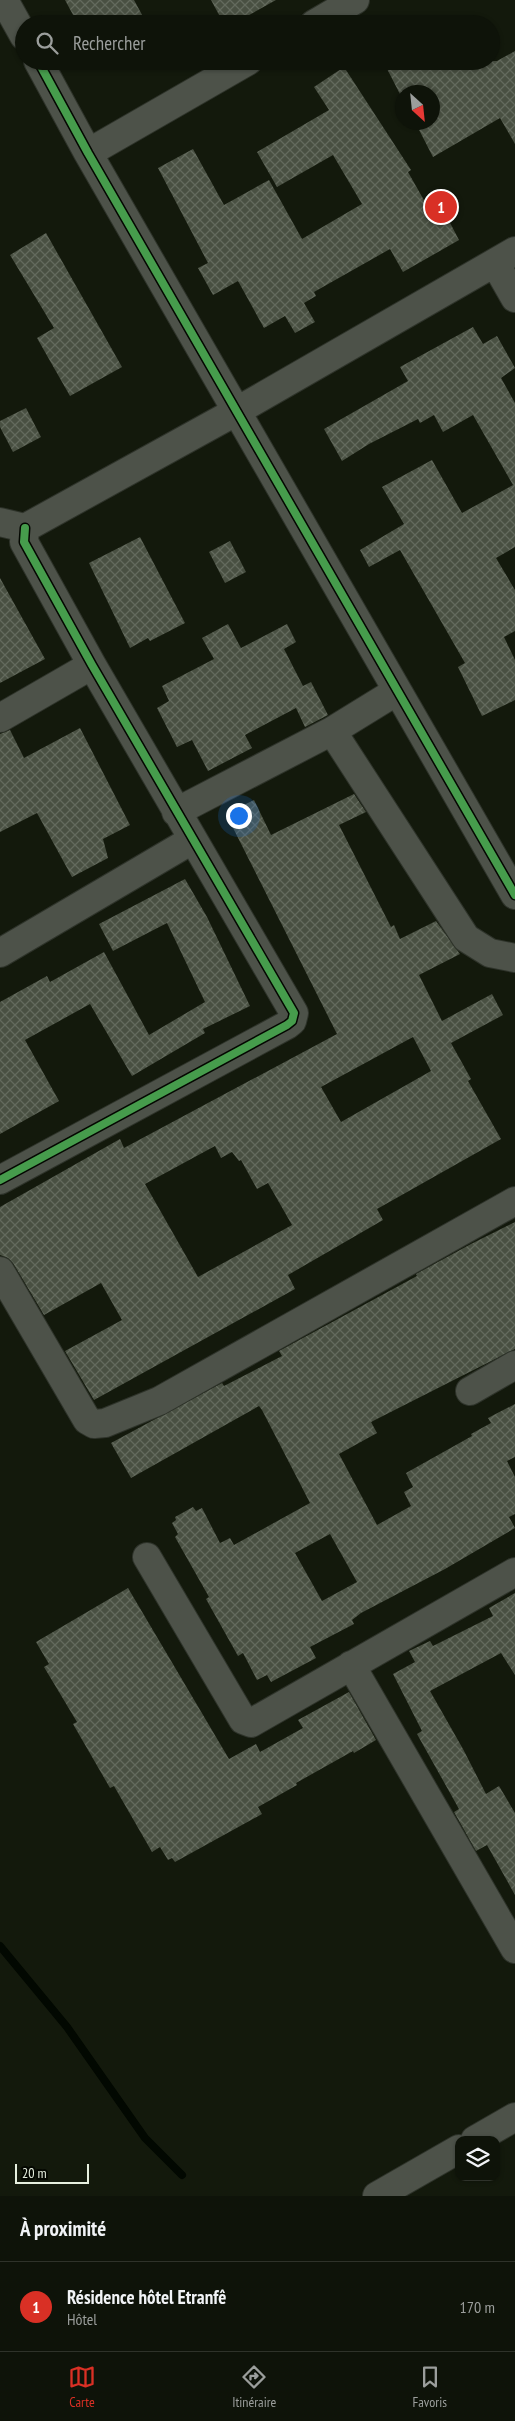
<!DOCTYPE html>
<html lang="fr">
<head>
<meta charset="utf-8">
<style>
  body { margin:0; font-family:"PT Sans Narrow",sans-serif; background:#171c12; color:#f1f3f6 }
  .controls { position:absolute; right:15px; bottom:15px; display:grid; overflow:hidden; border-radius:10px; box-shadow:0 1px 4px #0004 }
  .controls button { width:45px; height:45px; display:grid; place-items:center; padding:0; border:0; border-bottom:1px solid #2e322a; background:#0e1309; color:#f1f3f6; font:25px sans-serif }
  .compass { position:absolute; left:395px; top:85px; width:45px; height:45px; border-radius:50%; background:#0e1309; box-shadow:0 1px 4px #0004; rotate:153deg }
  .scale { position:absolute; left:15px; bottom:12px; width:74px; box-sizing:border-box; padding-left:5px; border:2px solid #e6efdf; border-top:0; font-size:14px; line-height:18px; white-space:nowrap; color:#e6efdf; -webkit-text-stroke:4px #040701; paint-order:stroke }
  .you { position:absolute; left:238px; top:815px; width:18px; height:18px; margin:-12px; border:4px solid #fff; border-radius:50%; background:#1a73e8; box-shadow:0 0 0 8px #1a73e833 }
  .badge { display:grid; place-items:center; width:32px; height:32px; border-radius:50%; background:#d93025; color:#fff; font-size:16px; font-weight:700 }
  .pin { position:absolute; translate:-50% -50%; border:2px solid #fff; box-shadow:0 1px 5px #0006 }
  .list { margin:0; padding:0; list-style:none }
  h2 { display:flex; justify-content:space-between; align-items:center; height:65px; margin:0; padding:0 20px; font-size:21px }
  h2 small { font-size:16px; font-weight:400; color:#9b9e9c }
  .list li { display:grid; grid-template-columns:32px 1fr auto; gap:15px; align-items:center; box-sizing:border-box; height:90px; padding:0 20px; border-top:1px solid #2e322a }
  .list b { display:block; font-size:19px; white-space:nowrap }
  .list p { margin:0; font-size:16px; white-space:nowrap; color:#9b9e9c }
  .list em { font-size:16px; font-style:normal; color:#9b9e9c }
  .icon { flex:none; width:28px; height:28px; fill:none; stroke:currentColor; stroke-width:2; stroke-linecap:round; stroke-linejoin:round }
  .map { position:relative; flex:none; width:515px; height:2196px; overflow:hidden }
  .search { position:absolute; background:#0e1309; box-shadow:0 1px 4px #0004; left:15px; right:15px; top:15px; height:55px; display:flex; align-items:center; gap:12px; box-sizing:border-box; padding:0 18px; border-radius:28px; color:#9b9e9c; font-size:19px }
  .sheet { height:155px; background:#0e1309 }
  nav { display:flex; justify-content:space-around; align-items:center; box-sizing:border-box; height:70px; border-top:1px solid #2e322a; background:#0e1309; font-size:14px; color:#9b9e9c }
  nav a { display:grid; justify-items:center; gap:2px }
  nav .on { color:#d93025 }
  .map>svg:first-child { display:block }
</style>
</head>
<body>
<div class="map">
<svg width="515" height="2196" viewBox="0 0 515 2196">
  <defs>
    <pattern id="building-cross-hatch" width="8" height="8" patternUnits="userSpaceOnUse" patternTransform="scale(1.25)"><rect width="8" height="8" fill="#495042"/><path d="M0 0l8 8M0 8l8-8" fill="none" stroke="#636a5d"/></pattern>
  </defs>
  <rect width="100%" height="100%" fill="#13190c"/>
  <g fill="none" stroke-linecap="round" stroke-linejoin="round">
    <path stroke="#020801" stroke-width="8" d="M0,1946L67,2027L145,2138L182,2175"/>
  </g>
  <path fill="url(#building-cross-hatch)" fill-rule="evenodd" d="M65,0H134L147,24H78Z
    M211,0H276L233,24H224Z
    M515,51V144L500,118L433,157L415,122H432V92H402V98L383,61H497Z
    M344,67L411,170L408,172L438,225L448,219L459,240L403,272L390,249L314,292L316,296L304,303L315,322L295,333L285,316L264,328L238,281L213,295L198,268L208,263L158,168L193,149L224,205L269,180L302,239L362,204L333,155L277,187L257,152L329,110L314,87Z
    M46,233L122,367L70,396L37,338L54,328L10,255Z
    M473,327L483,344L497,336L515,368L501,378L515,403V547L496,558L515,590V631L504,637L515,660V700L482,716L458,667L465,663L400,550L369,567L360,550L404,524L382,487L432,460L462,513L513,485L473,415L443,432L434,415L420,423L418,419L369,444L342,461L324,429L408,381L400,367Z
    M26,408L41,437L13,452L0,427V421Z
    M140,537L185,623L150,641L148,638L130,648L89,563Z
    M230,541L246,572L225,583L209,552Z
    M0,578L45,659L0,683Z
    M228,624L241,648L287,624L296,642L284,649L303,686L311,682L328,715L305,727L296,708L245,735L252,748L208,771L192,740L177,747L157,708L169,701L162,686L214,659L202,638Z
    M80,728L130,825L103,839L108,858L72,877L37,813L0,832V734L10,730L24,758Z
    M354,794L366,812L339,825L391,927L394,925L400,939L436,921L460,954L419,975L442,1021L492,994L503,1015L451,1043L471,1079L468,1081L501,1139L377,1209L383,1220L288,1275L295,1289L94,1400L65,1351L122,1320L101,1283L44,1315L13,1263L8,1258L0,1255V1207L120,1139L124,1148L337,1034L226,814L254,800L271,835ZM413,1037L431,1071L341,1122L321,1087ZM215,1146L221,1158L232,1152L239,1161L241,1160L257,1189L268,1183L292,1225L198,1277L145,1184Z
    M185,879L207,917L250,1006L203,1029L205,1033L132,1076L90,1004L25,1040L59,1101L0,1134V1002L47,976L50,982L104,952L149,1035L205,1002L167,923L113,951L99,924Z
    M515,1222V1349L371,1422L377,1433L339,1454L377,1525L411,1506L404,1492L413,1487L406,1473L472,1436L471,1434L491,1423L488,1418L515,1404V1457L507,1461L515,1477V1514L509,1517L515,1528L445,1569L361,1613L352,1620L354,1624L310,1647L316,1658L271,1682L267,1675L257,1680L243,1653L238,1656L206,1599L209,1597L175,1537L178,1534L172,1523L176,1520L175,1517L193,1507L196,1511L202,1508L220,1543L230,1538L234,1545L310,1503L262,1410L259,1406L131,1478L111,1443L222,1383L224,1386L282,1356L279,1351L417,1276L416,1274L471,1244ZM330,1534L357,1582L322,1601L295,1553Z
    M128,1588L229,1759L256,1744L260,1752L303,1728L298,1720L349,1692L376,1740L354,1753L353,1751L296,1783L297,1785L258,1807L262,1814L175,1862L172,1858L168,1860L160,1847L152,1852L114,1786L110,1788L73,1724L77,1722L44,1667L49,1664L36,1642Z
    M515,1593V1675L501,1653L430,1691L463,1749L486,1794L499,1786L515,1813V1895L487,1845L476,1851L454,1812L459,1809L417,1734L422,1731L393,1674L415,1662L409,1651L430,1641L433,1646L493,1616L489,1608Z"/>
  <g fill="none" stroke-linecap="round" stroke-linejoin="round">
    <g stroke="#2e332a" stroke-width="30">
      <path id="minor" d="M4,0L24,36
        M314,24L355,0
        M38,61L88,153L515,895
        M88,153L248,61
        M495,263L515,298
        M0,522L25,528L237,411L515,251
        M0,718L92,665
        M332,731L466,938L490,953L515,958
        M176,812L332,731L397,691
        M0,953L192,840
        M0,1180L287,1025L292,1021L294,1013L92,665L24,542L25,528
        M0,1271L87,1420L94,1424L105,1423L159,1401L515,1201
        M470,1391L515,1365
        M147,1557L243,1720L251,1723L515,1572
        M351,1665L515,1949
        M475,2140L515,2117
        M377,2196L459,2149"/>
    </g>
    <use href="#minor" stroke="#4d5249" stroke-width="28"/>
    <g stroke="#040701" stroke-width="11">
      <path id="cycleway" d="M38,61L88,153L515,895
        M0,1180L287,1025L292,1021L294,1013L92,665L24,542L25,528"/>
    </g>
    <use href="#cycleway" stroke="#469c4c" stroke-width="8"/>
  </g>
</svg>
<div class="controls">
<button><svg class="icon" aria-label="layers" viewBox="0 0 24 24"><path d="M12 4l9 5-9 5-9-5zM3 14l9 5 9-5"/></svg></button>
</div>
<svg class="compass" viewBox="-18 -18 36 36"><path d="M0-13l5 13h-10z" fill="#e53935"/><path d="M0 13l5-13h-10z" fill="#9b9e9c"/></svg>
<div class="scale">20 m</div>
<div class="you"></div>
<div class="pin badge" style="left:441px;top:207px">1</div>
<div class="search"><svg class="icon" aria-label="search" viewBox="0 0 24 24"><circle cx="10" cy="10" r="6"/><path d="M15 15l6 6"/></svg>Rechercher</div>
</div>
<section class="sheet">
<h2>À proximité<small></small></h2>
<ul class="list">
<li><span class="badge">1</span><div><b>Résidence hôtel Etranfê</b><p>Hôtel</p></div><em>170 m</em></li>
</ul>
</section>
<nav>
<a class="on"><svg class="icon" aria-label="map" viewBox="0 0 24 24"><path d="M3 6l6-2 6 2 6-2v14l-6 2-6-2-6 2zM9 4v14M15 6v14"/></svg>Carte</a>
<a><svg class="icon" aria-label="directions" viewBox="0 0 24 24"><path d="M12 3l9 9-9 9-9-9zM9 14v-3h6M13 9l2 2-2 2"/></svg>Itinéraire</a>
<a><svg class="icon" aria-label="saved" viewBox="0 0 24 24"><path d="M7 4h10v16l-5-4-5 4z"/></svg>Favoris</a>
</nav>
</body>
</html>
